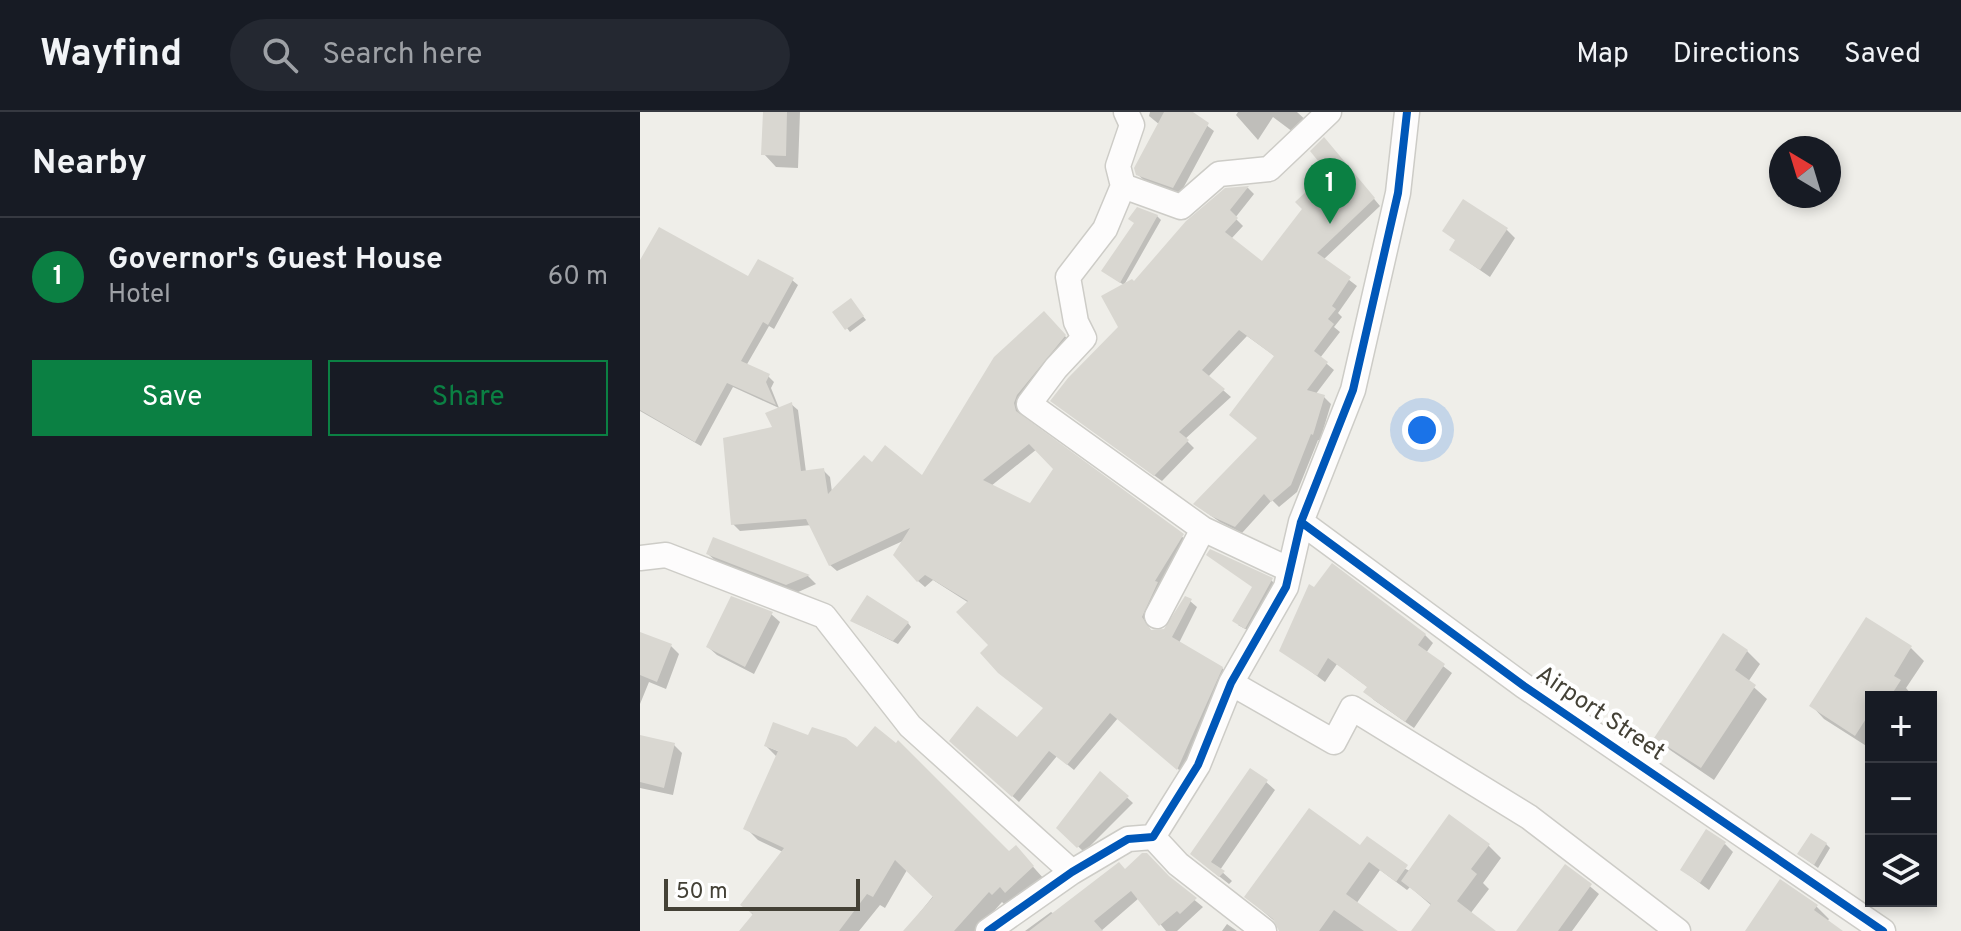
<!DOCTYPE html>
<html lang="en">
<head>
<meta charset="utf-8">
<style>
  body { margin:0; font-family:Overpass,sans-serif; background:#242831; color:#f1f3f6 }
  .controls { position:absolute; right:24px; bottom:24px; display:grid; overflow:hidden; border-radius:0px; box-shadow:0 4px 12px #0003 }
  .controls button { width:72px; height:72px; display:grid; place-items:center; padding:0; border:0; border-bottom:2px solid #363941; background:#171b24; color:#f1f3f6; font:40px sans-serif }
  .compass { position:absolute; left:1129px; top:24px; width:72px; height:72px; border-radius:50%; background:#171b24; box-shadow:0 4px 12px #0003; rotate:322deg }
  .scale { position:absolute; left:24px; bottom:20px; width:196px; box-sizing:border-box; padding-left:8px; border:4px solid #444136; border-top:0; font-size:22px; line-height:28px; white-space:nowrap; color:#444136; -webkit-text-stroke:6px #fff; paint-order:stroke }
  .you { position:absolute; left:782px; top:318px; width:28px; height:28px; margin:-20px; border:6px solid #fff; border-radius:50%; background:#1a73e8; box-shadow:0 0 0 12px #1a73e833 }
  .badge { display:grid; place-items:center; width:52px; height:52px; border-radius:50%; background:#0b8043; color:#fff; font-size:26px; font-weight:700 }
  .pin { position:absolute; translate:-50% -66px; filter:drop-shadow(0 2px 4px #0008) }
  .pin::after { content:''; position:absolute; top:42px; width:28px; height:24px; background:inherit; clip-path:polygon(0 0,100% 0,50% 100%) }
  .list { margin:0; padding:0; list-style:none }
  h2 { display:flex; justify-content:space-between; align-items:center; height:104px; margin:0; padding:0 32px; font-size:34px }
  h2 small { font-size:26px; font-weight:400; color:#9ea1a6 }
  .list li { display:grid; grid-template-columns:52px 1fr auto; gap:24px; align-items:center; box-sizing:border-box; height:120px; padding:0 32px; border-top:2px solid #363941 }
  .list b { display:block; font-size:30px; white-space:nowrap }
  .list p { margin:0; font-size:26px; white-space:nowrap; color:#9ea1a6 }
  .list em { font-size:26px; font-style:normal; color:#9ea1a6 }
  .actions { display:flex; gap:16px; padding:24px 32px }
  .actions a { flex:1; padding:18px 0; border:2px solid #0b8043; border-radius:0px; text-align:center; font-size:28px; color:#0b8043 }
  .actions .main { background:#0b8043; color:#fff }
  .icon { flex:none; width:44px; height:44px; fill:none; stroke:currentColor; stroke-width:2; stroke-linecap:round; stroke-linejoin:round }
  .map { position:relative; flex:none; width:1321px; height:819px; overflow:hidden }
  header { display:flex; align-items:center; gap:48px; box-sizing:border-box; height:112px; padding:0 40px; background:#171b24; border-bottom:2px solid #363941 }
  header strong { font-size:38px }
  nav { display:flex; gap:44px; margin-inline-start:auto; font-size:28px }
  .search { width:560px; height:72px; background:#242831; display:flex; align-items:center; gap:20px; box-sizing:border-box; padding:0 28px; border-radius:44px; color:#9ea1a6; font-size:30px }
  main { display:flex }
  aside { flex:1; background:#171b24 }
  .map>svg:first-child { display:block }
</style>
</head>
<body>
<header>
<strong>Wayfind</strong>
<div class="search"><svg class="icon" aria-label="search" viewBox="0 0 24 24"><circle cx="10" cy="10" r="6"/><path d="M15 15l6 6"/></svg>Search here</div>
<nav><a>Map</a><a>Directions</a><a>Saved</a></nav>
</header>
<main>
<aside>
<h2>Nearby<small></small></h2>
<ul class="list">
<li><span class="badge">1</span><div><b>Governor's Guest House</b><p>Hotel</p></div><em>60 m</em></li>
</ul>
<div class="actions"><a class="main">Save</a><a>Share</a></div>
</aside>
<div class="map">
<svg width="1321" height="819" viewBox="0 0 1321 819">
  <rect width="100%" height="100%" fill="#efeee9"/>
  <path fill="#0003" fill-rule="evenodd" d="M125,0H160L158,56L136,55L124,42Z
    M510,0H549L574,19L540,82L505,69L497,62L520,13L509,4Z
    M598,0H657L669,11L657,23L633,5L618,28L596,3Z
    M691,35L740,94L683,148L717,174L698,201L702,205L694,215L700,220L680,246L694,258L675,283L684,285L691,292L680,328H678L657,380L639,395L632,388L602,421L580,410L563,398L619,326L636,245L607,224L568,265L591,285L545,327L554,336L522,369L420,295L481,216L495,172L586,78L608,76L614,82L595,106L603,114L591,127L623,152L690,60Z
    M517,104L521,108L484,173L467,162Z
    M866,117L875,126L850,165L811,138L817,129L805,119Z
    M0,154L109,167L152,168L158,173L134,217L129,214L106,254L128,264L134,270L131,276L139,296L93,275L61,334L0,299Z
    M214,193L226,208L210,220L207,216Z
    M411,208L431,231L380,299L381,305L549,430L508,514L512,520L525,519L550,489L557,495L539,531L582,556L589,563L545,663L478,606L434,658L417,644L379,690L318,636L377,628L405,596L351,533L329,491L293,468L285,475L278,469L265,428L197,459L190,453L172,413L100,419L93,412L134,317L151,292L158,298L166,360L183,358L190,365L192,380L232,353L283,366ZM397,337L416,357L391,394L351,374Z
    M74,428L168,464L176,472L156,481L77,450L68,442Z
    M631,468L635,472L609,519L598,513Z
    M131,502L140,510L114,562L77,543L68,535Z
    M212,509L268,511L271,515L258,532Z
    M0,522L31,534L39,542L26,577L9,570L0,592Z
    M785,523L793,531L786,541L812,561L774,616L734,588L726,580L729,576L697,552L685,570L642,538Z
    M1271,536L1284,549L1266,576L1272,583L1271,585H1231V631L1228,635L1184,607L1172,594Z
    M1107,539L1120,552L1108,570L1127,587L1074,668L1030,638L1017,625Z
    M0,625L34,633L42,641L33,683L0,676Z
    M126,634L387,748L404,767L378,791L373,786L365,793L362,790L336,819H265L294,783L267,758L245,796L240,793L219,819H109L114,804L103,792L143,740L118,728L106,716L137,645Z
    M460,661L493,691L444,740L419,716Z
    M626,670L635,678L580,758L592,769L589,772L561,750Z
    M1085,732L1093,740L1069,778L1042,758Z
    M1186,732L1190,736L1178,756L1163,745Z
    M848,733L861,746L843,771L849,777L830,802L852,819H773L792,794L770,775L767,778L740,758L716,792L754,819H639V813L617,794L721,736L770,759Z
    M926,754L959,782L932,819H878Z
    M486,759L529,767L563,795L537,819H526L499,786L461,819H385L411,800L414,802Z
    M1247,789H1261L1256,795Z
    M1176,794L1189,807L1187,810L1199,819H1107Z
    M587,812L597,819H582Z"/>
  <path fill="#d9d7d1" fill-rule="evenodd" d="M123,0H147L146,44L121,43Z
    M524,0H553L569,11L533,76L496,63L494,56Z
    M684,25L735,86L677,141L711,165L692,194L696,197L688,207L694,212L674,239L688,250L667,278L685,283L673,323L671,322L651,373L631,390L624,382L595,415L571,404L553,392L617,326L589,303L634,244L599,218L562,258L585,277L539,320L549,328L514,364L410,289L428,266L478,215L461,184L492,167L494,169L546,109L585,76L609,74L590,98L598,106L585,120L622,149L662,97L655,90L687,60L670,39Z
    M823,87L868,116L840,158L809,138L815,128L802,119Z
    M497,95L518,103L480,171L461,159L494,111L488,107Z
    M19,115L108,164L118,147L154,166L128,213L123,210L101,249L130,262L126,270L136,293L87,271L55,330L0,298V148Z
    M211,186L224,204L205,218L192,200Z
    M404,199L426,223L377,283L374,291L376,299L544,422L515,469L518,470L502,505L511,518L524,517L545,484L552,487L532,525L583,555L537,658L470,601L427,653L409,639L372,685L309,629L337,594L377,625L403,596L358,561L340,541L348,533L316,500L328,489L285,463L277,470L253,443L270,416L189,454L166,407L91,413L83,326L132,315L125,301L152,290L161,359L184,356L188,382L224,343L232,350L245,333L282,363L354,245ZM389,332L413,357L390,391L343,368Z
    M73,425L170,463L146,473L66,442Z
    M570,437L633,466L605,517L592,509L612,475L566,443Z
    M692,451L786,522L778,533L805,552L765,610L723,580L727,575L688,546L677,564L639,539L669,472L674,475Z
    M227,483L269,510L253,529L210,509Z
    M91,484L133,500L105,555L66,535Z
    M1226,505L1272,534L1254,564L1261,568L1250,585H1231V599L1215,624L1169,594Z
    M0,520L32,532L17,570L0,563Z
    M1083,521L1108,538L1095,558L1116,573L1061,656L1014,626Z
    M133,610L168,623L172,615L206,626L217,635L235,614L256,631L258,628L369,739L376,733L394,754L365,781L360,775L352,783L349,780L314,819H263L293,785L255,748L233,785L227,782L199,819H99L113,802L100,793L144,736L103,717L138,639L124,634Z
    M0,623L35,631L24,676L0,670Z
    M610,656L628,668L571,750L585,759L579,765L550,742Z
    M460,659L489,684L437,736L416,716Z
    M669,696L720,733L727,724L768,753L756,770L729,750L706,782L758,819H724L694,798L679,819H639L633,807L604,785Z
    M809,702L850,732L831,757L837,762L817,789L856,819H771L791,792L761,769Z
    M1066,717L1086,730L1060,771L1040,758Z
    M1171,721L1187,731L1174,753L1157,742Z
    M502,741H507L529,764L557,786L540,802L537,799L519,814L491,779L454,809L463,819H389L479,750L485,757Z
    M925,752L952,772L918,819H876Z
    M1140,767L1178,793L1174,798L1203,819H1105Z"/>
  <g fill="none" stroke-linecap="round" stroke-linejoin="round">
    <g stroke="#cdccc7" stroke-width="27">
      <path id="minor" d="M486,0L492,13L478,54L483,74L465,117L428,165L436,210L444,226L416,256L389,292L563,417L650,458
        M483,74L541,95L579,62L629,57L689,0
        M661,410L884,574L1243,819
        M0,446L26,443L184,504L270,614L432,760
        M517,504L563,417
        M591,571L694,630L712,596L889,705L1038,819
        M513,725L538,752L624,819
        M348,819L432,760L488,727L513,725L558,653L591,571L646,475L661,410L713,278L758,81L767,0"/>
    </g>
    <use href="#minor" stroke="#fdfcfc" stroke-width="24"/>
    <g stroke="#fff" stroke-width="13">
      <path id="cycleway" d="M661,410L884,574L1243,819
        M348,819L432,760L488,727L513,725L558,653L591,571L646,475L661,410L713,278L758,81L767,0"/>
    </g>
    <use href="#cycleway" stroke="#0057b8" stroke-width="8"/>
  </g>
  <g text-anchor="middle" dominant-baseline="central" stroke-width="8" stroke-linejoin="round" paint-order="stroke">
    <g font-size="24" fill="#444136" stroke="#fff">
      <text transform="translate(960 602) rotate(34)">Airport Street</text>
    </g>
  </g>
</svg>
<div class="controls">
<button>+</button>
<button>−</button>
<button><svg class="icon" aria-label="layers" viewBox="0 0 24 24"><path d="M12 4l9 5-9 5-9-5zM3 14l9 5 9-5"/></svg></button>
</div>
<svg class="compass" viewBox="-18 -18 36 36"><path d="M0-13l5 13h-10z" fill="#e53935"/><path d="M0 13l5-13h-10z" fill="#9ea1a6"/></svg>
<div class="scale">50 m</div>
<div class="you"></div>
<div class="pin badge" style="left:690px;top:112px">1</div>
</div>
</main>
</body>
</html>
